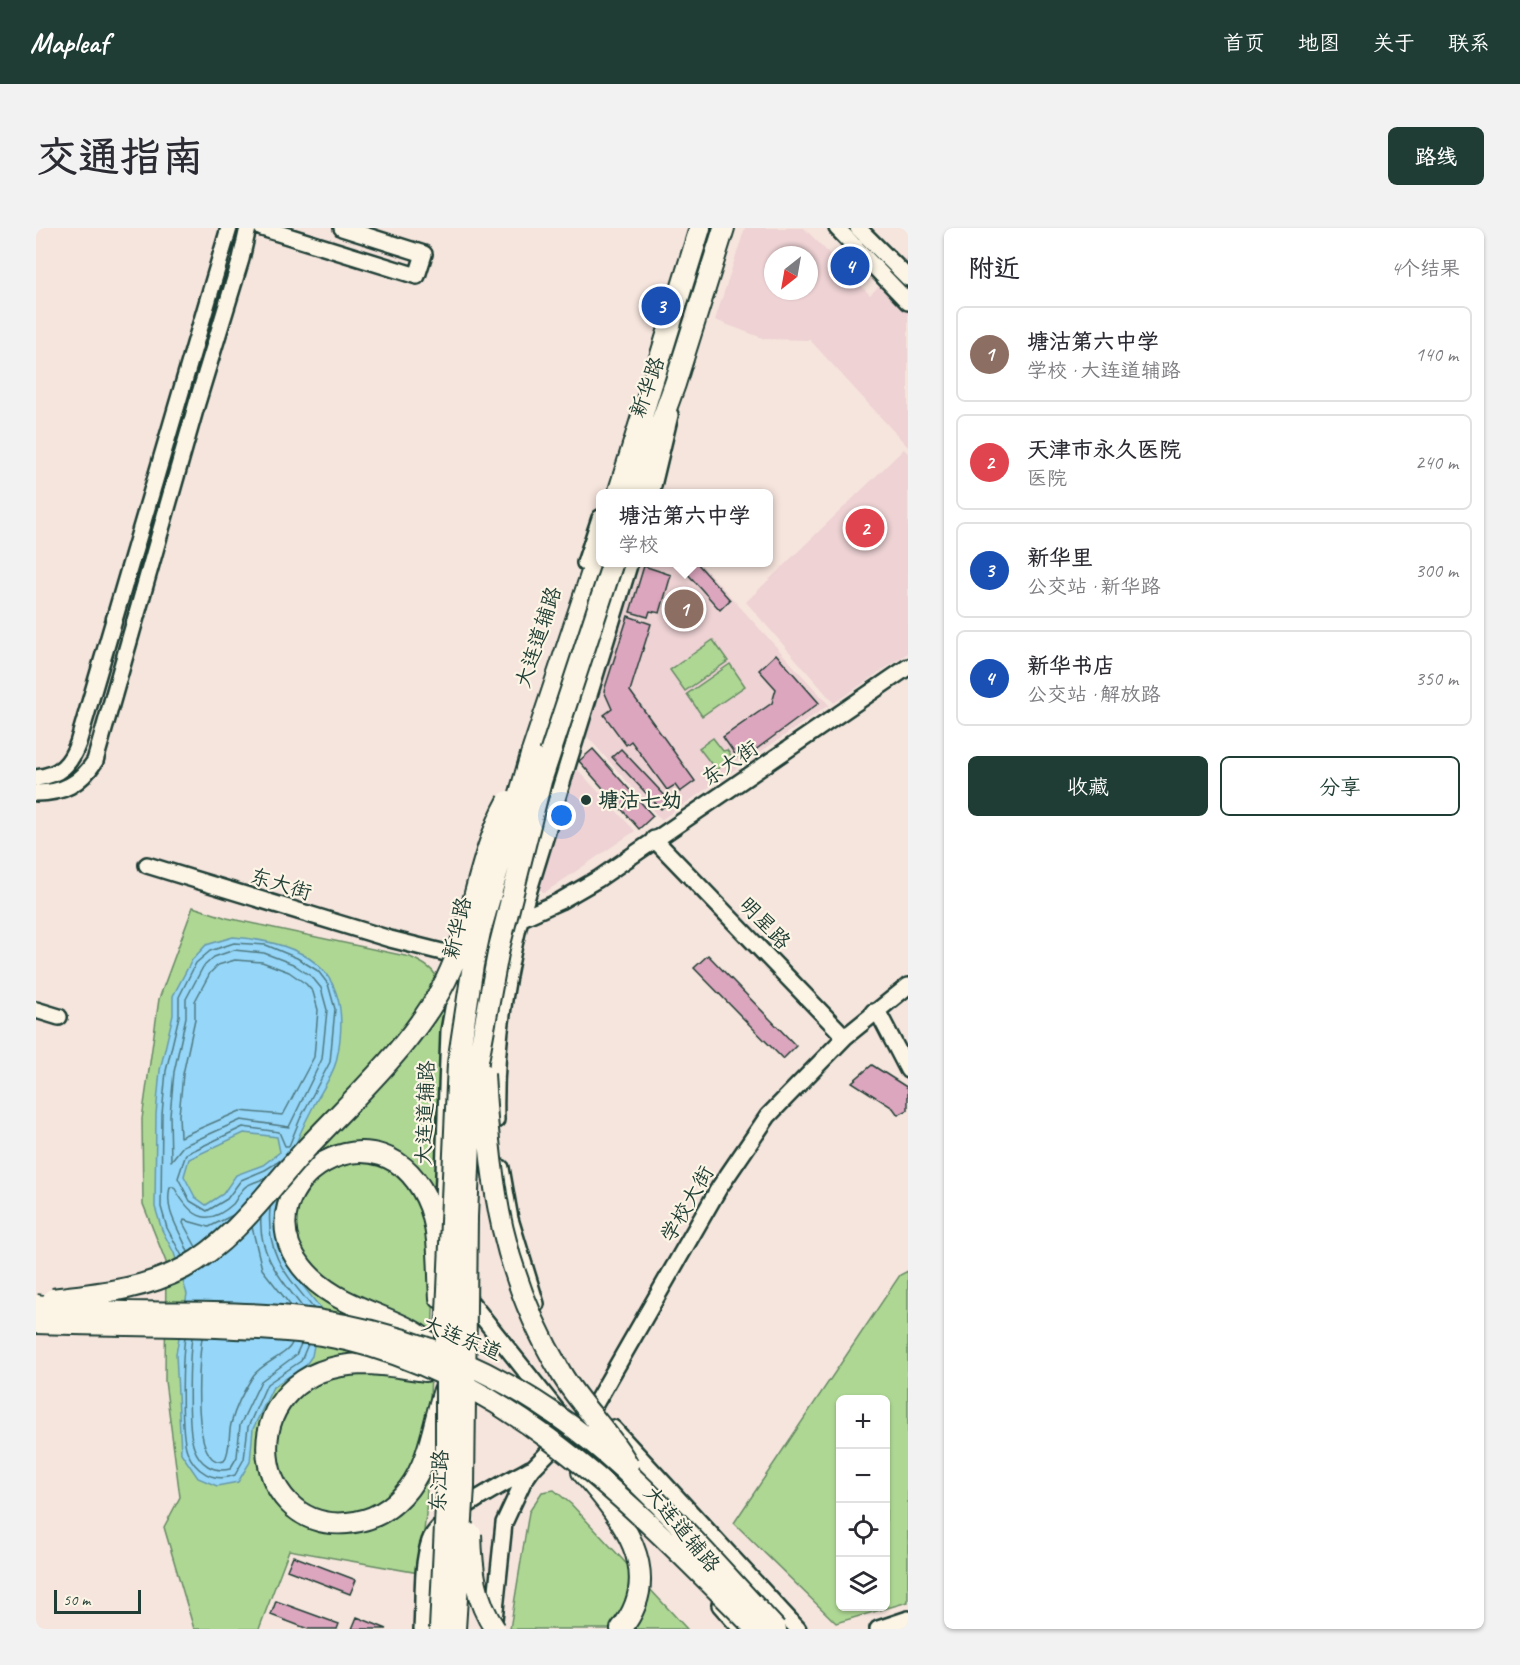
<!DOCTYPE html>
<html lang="zh">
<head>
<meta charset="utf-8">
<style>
  body { margin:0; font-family:Caveat,"LXGW WenKai TC",sans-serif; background:#f2f2f3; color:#2b2b33 }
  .controls { position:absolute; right:18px; bottom:18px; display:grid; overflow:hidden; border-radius:9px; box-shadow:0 2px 4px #0004 }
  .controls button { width:54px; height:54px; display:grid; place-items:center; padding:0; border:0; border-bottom:2px solid #e1e1e2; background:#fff; color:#2b2b33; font:30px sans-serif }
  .compass { position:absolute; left:728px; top:18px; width:54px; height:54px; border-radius:50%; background:#fff; box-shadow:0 2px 4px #0004; rotate:211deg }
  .scale { position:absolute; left:18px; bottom:15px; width:87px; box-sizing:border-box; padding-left:6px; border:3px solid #1f3d34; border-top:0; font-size:16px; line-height:21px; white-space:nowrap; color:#1f3d34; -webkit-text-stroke:4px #fcf5e5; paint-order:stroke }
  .you { position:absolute; left:526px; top:588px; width:21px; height:21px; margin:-15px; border:4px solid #fff; border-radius:50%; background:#1a73e8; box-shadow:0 0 0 9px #1a73e833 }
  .badge { display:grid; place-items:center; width:39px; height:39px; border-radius:50%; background:#1f3d34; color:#fff; font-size:20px; font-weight:700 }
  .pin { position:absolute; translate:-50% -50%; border:3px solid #fff; box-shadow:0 2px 6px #0006 }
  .popup { position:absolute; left:560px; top:261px; width:177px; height:78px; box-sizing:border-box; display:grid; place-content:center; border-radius:9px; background:#fff; filter:drop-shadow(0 2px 4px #0005); font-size:20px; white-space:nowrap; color:#7c7c81 }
  .popup b { font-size:22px; color:#2b2b33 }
  .popup::after { content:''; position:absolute; left:50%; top:100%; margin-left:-12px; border:12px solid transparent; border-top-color:#fff }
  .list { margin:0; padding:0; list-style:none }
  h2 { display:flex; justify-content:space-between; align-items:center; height:78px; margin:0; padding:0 24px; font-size:26px }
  h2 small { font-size:20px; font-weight:400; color:#7c7c81 }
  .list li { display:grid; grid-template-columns:39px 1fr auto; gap:18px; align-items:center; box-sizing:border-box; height:96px; margin:0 12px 12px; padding:0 12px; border:2px solid #e1e1e2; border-radius:9px }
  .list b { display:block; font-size:22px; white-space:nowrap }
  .list p { margin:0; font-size:20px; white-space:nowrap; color:#7c7c81 }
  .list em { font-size:20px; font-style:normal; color:#7c7c81 }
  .actions { display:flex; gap:12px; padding:18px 24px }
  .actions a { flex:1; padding:14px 0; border:2px solid #1f3d34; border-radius:9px; text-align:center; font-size:21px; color:#1f3d34 }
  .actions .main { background:#1f3d34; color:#fff }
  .icon { flex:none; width:33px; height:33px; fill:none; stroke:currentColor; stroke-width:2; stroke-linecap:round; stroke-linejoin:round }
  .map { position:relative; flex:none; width:872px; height:1401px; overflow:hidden; border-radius:9px }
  header { display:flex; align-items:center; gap:36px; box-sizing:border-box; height:84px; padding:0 30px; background:#1f3d34; color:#fff }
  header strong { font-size:28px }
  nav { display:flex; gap:33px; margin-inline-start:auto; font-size:21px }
  .intro { display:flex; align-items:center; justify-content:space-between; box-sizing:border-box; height:144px; padding:0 36px }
  h1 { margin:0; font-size:42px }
  .button { padding:15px 27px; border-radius:9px; background:#1f3d34; color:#fff; font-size:21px; font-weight:700 }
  main { display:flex; gap:36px; padding:0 36px }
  aside { flex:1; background:#fff; border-radius:9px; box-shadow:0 2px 4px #0004 }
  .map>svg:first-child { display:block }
</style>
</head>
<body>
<header>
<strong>Mapleaf</strong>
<nav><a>首页</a><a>地图</a><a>关于</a><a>联系</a></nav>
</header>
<div class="intro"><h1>交通指南</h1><a class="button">路线</a></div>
<main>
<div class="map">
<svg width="872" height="1401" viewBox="0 0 872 1401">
  <rect width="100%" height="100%" fill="#f6e5dd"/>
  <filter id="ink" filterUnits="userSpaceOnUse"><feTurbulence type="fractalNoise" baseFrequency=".0167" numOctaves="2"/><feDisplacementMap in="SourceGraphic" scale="12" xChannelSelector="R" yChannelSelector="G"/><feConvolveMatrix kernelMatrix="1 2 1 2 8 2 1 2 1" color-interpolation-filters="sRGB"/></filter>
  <g filter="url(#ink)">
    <path fill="#eed2d4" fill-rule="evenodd" d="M709,0H768L834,67L872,29V219L774,112L729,111L679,92ZM737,27H773V63H737Z
      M868,221L872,225V425L798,475L710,374Z
      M605,335H664L793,477L625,592L550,507Z
      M541,541L599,603L508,665L500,657Z"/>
    <path fill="#aed794" stroke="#668a64" stroke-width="1.5" fill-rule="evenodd" d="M677,412L692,433L649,463L634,442Z
      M694,436L709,458L666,488L651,466Z
      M677,510L687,523L691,522L697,530L680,542L663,520Z
      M157,679L191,690L374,729C396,739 401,744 408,767L390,1286L383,1345L253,1322L223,1401H158L128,1299L144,1269L129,1153L130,1034L107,976L106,891L123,771Z
      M872,1043V1374L800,1395L698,1295L864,1047ZM804,1172H850V1378H804Z
      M518,1262L535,1276L651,1401H474L493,1284L506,1264Z"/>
    <path fill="#96d6f8" stroke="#69a" stroke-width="1.5" fill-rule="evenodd" d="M197,709C278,715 320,748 300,834C296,849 284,865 277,879C263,905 235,971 239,999C243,1034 265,1054 285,1081L276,1128L269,1138L237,1159L217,1201L214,1234L202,1254L181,1258L162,1250L145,1225L140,1126L151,1066L138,1025L126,1002L119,979L120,886L124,842L137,787V768L156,732L170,717ZM208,905L241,909L244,924L227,937L200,947L187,966L170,977L159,969L148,948L153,931Z"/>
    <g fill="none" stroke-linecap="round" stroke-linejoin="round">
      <path stroke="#4f7a82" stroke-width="1.5" d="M198,722L228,725L257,736L276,749L285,760L291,782L286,831L253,899L205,892L147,918L135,933L134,887L138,844L150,789V771L167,739L178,729Z
        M199,732L226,734L253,744L270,756L277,764L282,782L278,829L247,887L204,883L144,909L143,887L147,846L159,791V773L174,745L182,737Z
        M234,980C230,1028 250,1046 278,1081
        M225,989C222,1027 246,1052 267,1080
        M216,999L226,1041L255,1078
        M160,1019L147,995L148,992L173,999L197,987
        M152,1024C144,1001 128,985 134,959H138C153,986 169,1002 197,976C201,971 203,965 208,960C213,955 223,953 230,950
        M146,1028L131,1000L125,979L126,886L130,843L143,788V769L160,735L174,723L198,715L230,717L261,730L282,743L292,756L299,781L294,834L264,891L253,918H249L243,904L207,899L150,926L142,950L154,973L171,983L191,971L205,952L229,942L245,932
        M149,1109C146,1131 144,1204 151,1223C159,1244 178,1255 199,1247L208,1231L212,1199L231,1156L265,1133L272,1116
        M156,1110C153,1130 151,1202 158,1220C164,1236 177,1245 194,1241L201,1229L204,1197L225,1153L260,1127L265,1116
        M166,1110C163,1129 154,1242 188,1233C195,1222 192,1208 195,1196C199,1180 208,1162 217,1148C225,1135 252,1127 256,1115"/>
    </g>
    <path fill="#dca6be" stroke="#1f3d34" stroke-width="1.5" d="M641,334H660L694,372L684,382Z
      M608,338L635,347L624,385L614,383L612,389L594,384Z
      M592,388L615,396L594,463L659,553L644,564L639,557L631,562L595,513L590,517L568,487L576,481L568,463Z
      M740,426L783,475L707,531L703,527L701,529L687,509L736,475L740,461L723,442Z
      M557,521L617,588L603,601L543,533Z
      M585,521L634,573L625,581L576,529Z
      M672,727L760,818L747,831L658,740Z
      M836,837L872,860V882L862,887L857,880L816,854Z
      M257,1328L320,1352L314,1366L251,1342Z
      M240,1373L303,1396L301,1401H272L235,1387Z
      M321,1389L351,1401H316Z"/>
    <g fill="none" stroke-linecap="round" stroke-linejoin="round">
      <g stroke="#1f3d34" stroke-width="20">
        <path id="minor" d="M226,0L381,48L388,26L306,0
          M801,0L872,74
          M822,0L872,50
          M615,266L634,187
          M549,335L564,290
          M0,550C24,547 34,537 42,515L193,0
          M0,565C27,565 44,556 59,533L161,175L205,31L212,0
          M618,611L809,809
          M111,637L354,711L426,729L470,734
          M437,694L484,691L524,673L562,651L872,439
          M0,782L23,789
          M837,784L844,788L872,842
          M460,892C458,823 468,757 484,691L594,334
          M465,940L474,991L500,1076
          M407,975L413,803L426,730
          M429,1067L522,1184
          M577,1200L762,1401
          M547,1214L589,1265
          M684,1377L705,1401
          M386,1401C388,1373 385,1339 394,1313C401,1289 471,1254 494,1241
          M457,1401L468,1295L487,1254L497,1240L558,1178L683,960L732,888L809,809L872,758
          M842,1401L872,1391"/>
      </g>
      <g stroke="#1f3d34" stroke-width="24">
        <path id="major" d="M582,266L664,0
          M599,266L639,156L688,0
          M495,527L564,320
          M404,1070C402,1040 404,1008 394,979C349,862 200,956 266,1039C293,1074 337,1082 375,1102C385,1107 395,1116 404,1123
          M389,1143C369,1140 347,1136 326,1136C193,1140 211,1304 311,1295C337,1293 357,1281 373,1260C394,1232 397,1195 408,1162
          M546,1244C584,1288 631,1344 585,1401"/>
      </g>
      <use href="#minor" stroke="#fcf5e5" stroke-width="15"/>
      <use href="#major" stroke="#fcf5e5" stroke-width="20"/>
      <g stroke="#1f3d34" stroke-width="24" stroke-linecap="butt">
        <path id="major-bridge" d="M448,846C454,958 466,1046 525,1145C544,1178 574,1204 592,1237
          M17,1071C62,1065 106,1062 148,1040C196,1014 232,963 268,923C316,871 379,815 410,752C438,695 441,629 472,573
          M0,1077C80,1089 164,1081 245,1088C384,1100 504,1159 603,1256C651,1302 695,1353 740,1401
          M0,1095C60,1097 121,1097 181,1099C216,1101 250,1101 285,1107C465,1137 597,1278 720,1401
          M435,1306C436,1340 439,1372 459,1401
          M404,1401L410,1277V1107L422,835L437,737L444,704L495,527
          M419,1401L428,1259L431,989L436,865L463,720L505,553L577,334"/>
      </g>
      <use href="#major-bridge" stroke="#fcf5e5" stroke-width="20"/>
    </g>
  </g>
  <circle fill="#1f3d34" stroke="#fcf5e5" stroke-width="2" cx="550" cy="572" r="6"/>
  <g text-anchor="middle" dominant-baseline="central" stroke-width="4.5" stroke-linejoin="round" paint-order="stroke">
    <g font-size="21" fill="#1f3d34" stroke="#fcf5e5">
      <text transform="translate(611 159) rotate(-70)">新华路</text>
      <text transform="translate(502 409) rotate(-72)">大连道辅路</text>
      <text transform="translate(694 535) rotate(-34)">东大街</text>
      <text transform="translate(245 656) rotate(17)">东大街</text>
      <text transform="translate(729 695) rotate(46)">明星路</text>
      <text transform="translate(421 700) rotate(-77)">新华路</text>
      <text transform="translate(389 885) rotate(-88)">大连道辅路</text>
      <text transform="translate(651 976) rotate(-60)">学校大街</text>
      <text transform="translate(426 1110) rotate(22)">大连东道</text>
      <text transform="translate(403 1253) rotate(-87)">东江路</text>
      <text transform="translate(646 1301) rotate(50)">大连道辅路</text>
    </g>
    <g font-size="21" font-weight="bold" fill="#1f3d34" stroke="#fcf5e5" text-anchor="start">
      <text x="562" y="572">塘沽七幼</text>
    </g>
  </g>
</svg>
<div class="controls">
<button>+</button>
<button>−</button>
<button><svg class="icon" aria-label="locate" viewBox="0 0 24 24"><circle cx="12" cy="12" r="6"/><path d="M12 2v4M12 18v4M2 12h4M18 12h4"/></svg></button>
<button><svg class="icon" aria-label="layers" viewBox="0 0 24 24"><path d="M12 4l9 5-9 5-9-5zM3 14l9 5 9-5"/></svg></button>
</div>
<svg class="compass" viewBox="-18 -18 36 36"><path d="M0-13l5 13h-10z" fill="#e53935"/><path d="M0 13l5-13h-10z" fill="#7c7c81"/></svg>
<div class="scale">50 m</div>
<div class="you"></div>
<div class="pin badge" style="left:648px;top:381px;background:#8d6e63">1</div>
<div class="popup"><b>塘沽第六中学</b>学校</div>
<div class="pin badge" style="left:829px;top:300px;background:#e0444e">2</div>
<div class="pin badge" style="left:625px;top:78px;background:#1a4fb4">3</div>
<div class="pin badge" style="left:814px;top:38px;background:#1a4fb4">4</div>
</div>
<aside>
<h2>附近<small>4个结果</small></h2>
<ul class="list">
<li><span class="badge" style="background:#8d6e63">1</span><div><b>塘沽第六中学</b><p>学校 · 大连道辅路</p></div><em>140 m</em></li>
<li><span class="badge" style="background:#e0444e">2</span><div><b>天津市永久医院</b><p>医院</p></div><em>240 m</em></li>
<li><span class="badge" style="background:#1a4fb4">3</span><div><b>新华里</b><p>公交站 · 新华路</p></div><em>300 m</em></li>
<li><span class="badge" style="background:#1a4fb4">4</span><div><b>新华书店</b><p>公交站 · 解放路</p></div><em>350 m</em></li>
</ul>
<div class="actions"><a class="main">收藏</a><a>分享</a></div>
</aside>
</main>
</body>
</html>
